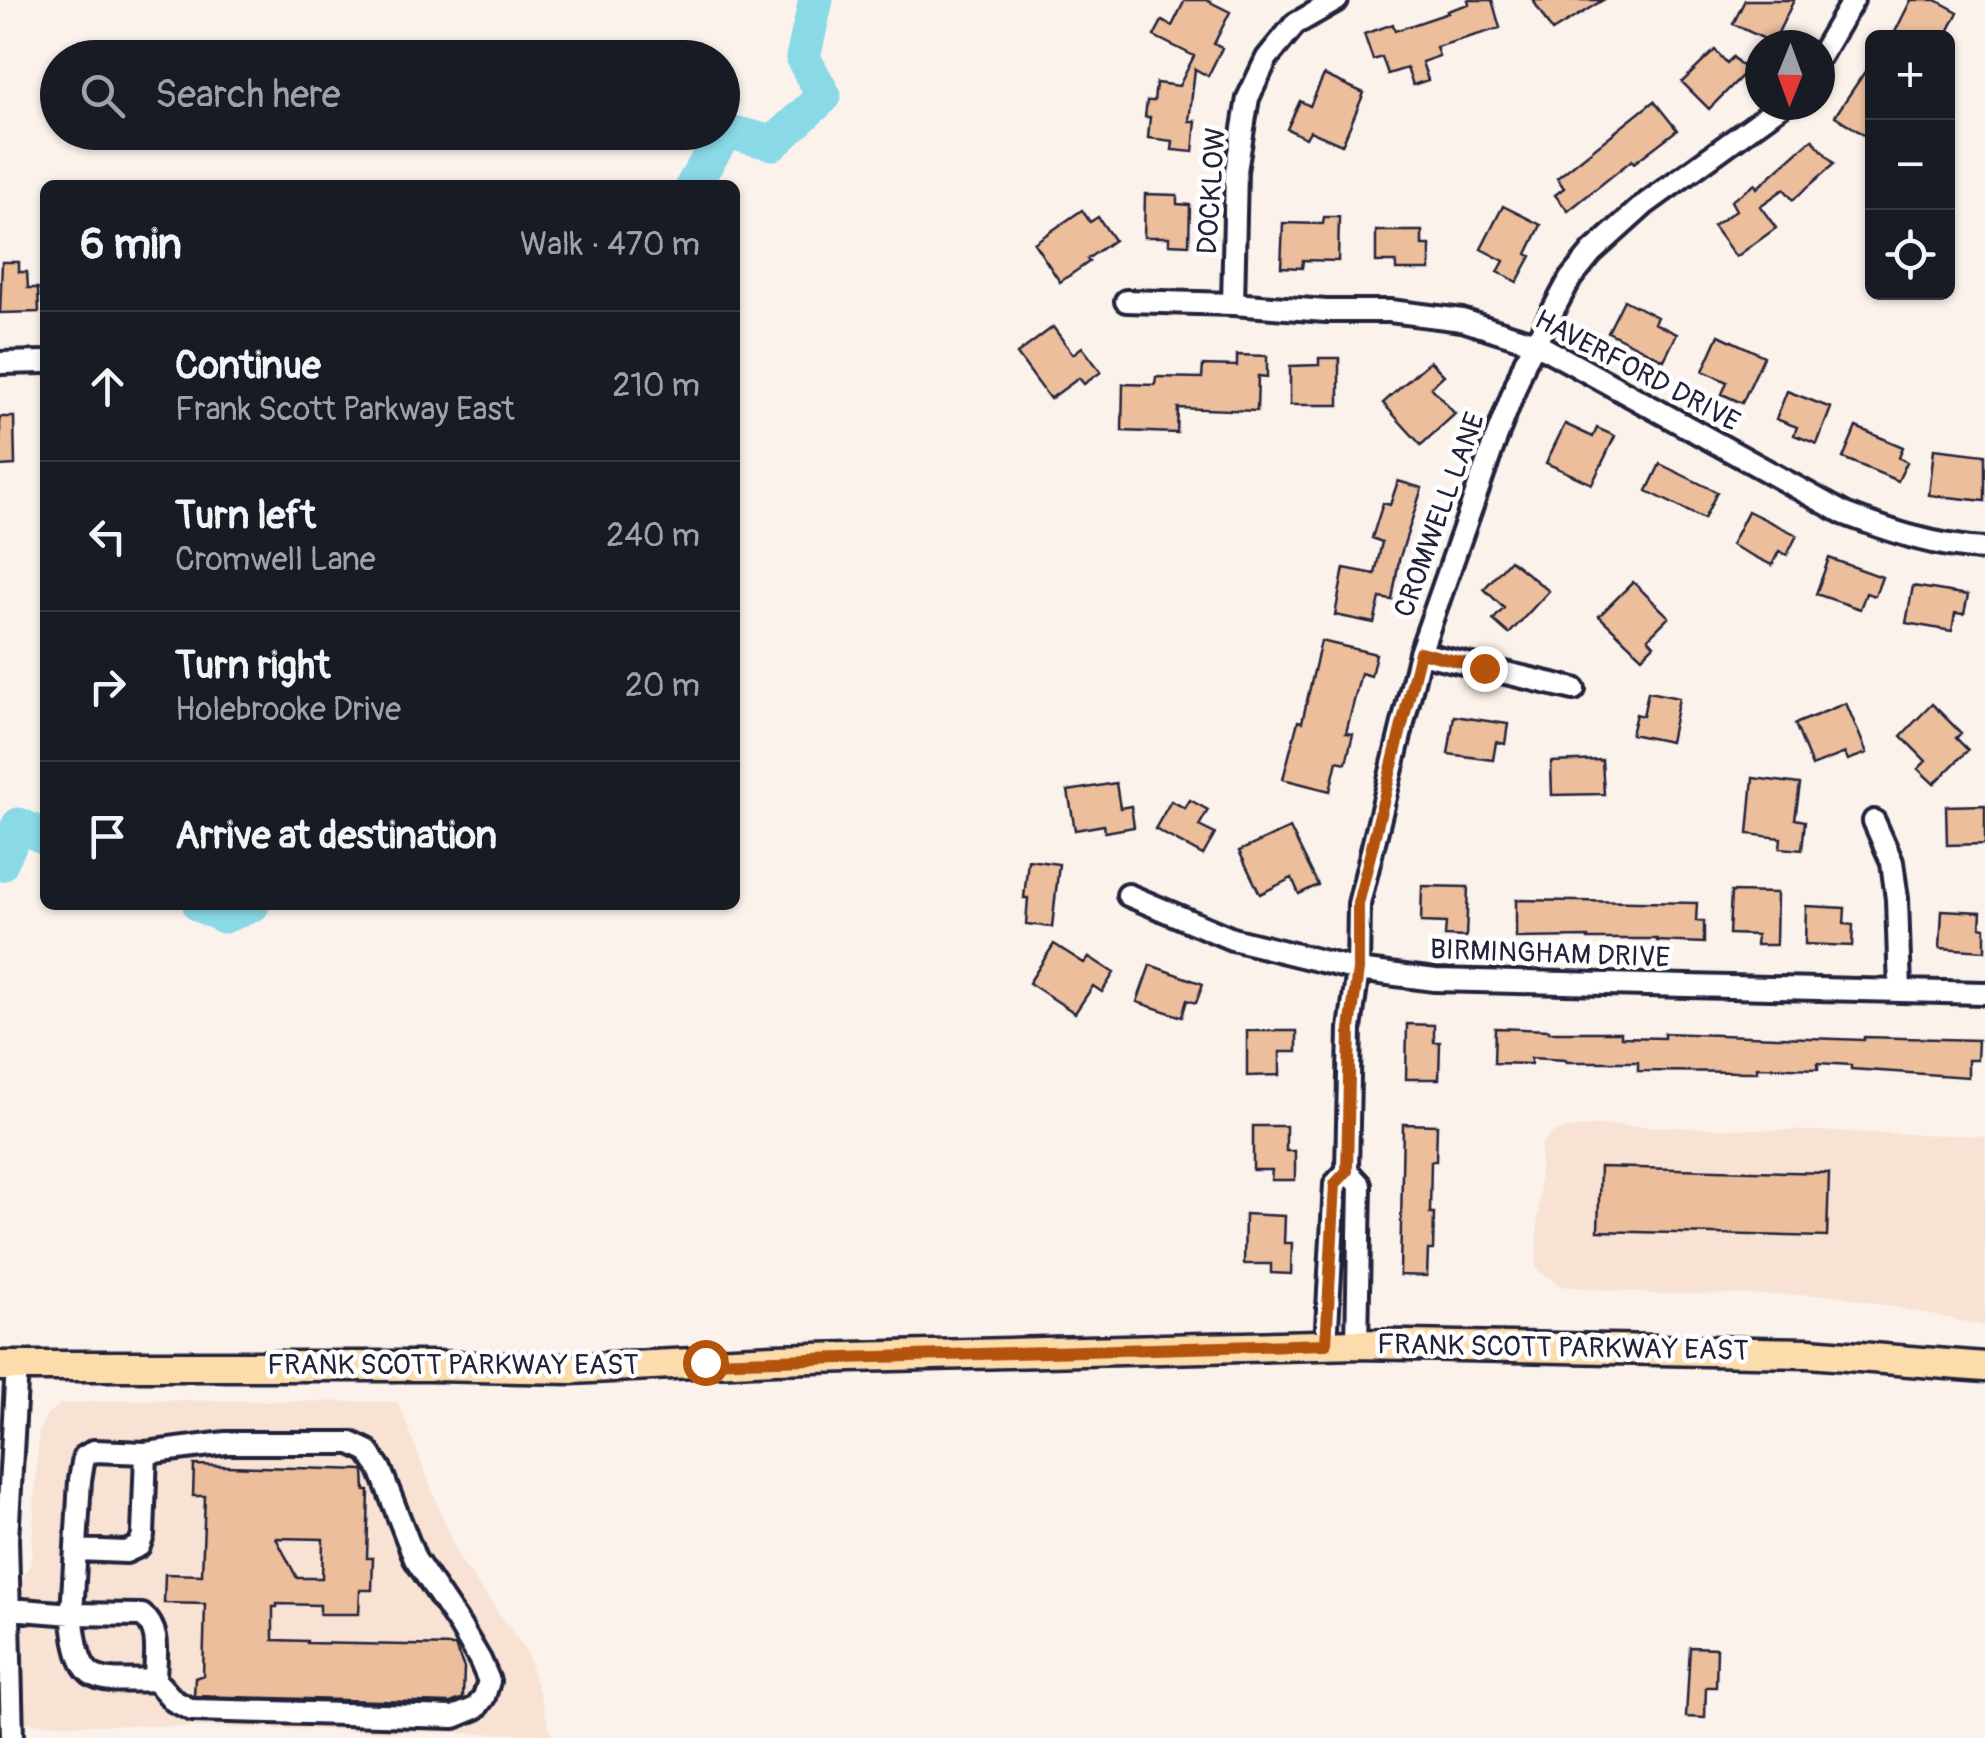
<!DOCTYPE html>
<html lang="en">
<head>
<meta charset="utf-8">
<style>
  body { margin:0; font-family:Pangolin,sans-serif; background:#242831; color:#f1f3f6 }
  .controls { position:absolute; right:30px; top:30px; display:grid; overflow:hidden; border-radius:15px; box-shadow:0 2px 8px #0004 }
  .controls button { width:90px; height:90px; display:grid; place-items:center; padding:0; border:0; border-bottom:2px solid #363941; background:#171b24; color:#f1f3f6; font:50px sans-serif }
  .compass { position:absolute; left:1745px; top:30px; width:90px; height:90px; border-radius:50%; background:#171b24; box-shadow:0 2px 8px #0004; rotate:181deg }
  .stop { position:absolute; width:30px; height:30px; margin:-22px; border:8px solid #b45309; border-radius:50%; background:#fff }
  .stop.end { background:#b45309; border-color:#fff; box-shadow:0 2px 10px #0008 }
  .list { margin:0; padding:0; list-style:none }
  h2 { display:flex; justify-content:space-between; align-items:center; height:130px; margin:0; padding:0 40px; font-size:42px }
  h2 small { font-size:32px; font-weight:400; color:#9ea1a6 }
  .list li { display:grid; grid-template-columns:65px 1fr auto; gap:30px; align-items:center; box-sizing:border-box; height:150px; padding:0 40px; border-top:2px solid #363941 }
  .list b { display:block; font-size:38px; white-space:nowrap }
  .list p { margin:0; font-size:32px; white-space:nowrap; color:#9ea1a6 }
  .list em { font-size:32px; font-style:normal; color:#9ea1a6 }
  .icon { flex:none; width:55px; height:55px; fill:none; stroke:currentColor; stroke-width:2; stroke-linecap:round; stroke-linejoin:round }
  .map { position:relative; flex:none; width:1985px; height:1738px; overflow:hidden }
  .search { position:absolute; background:#171b24; box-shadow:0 2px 8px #0004; left:40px; top:40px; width:700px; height:110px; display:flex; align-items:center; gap:25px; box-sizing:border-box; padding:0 35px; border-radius:55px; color:#9ea1a6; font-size:38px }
  .panel { position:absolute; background:#171b24; box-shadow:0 2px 8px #0004; left:40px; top:180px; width:700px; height:730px; border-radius:15px }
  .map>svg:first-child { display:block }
</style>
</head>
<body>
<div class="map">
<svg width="1985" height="1738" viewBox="0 0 1985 1738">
  <rect width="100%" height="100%" fill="#fbf2eb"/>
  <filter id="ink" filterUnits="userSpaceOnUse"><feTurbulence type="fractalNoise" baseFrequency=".01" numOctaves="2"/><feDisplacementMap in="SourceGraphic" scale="20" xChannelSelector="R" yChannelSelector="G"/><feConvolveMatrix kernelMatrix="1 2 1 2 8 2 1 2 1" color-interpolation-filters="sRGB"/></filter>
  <g filter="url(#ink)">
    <path fill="#f7e2d3" d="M1598,1125L1985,1136V1326L1836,1295L1658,1294L1561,1286L1536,1269L1541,1144L1555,1131Z
      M125,1400L398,1402L458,1557L526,1651L552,1735L24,1723L22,1579L31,1563L39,1431L47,1415L60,1404Z"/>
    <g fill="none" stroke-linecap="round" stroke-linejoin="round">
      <path stroke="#8ad9e6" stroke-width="35" d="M693,185L726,131L773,143L824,96L803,58L816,0
        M0,864L19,825L45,837
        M200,905L224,916L252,905"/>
    </g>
    <path fill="#edbe9c" stroke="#22223b" stroke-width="2.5" fill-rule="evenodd" d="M1185,0H1206L1230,12L1214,44L1222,48L1208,76L1195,69L1189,121H1196L1193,152L1172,150L1173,141L1148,138L1150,117H1145L1147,101H1154L1156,83L1179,86L1194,56L1154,36L1162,21L1172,26Z
      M1468,0H1492L1500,28L1436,47L1439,56L1422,62L1428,80L1413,85L1407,68L1388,74L1382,57L1373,60L1364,34L1393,24L1395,31L1448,13L1447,11L1469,4Z
      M1533,0H1603L1552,31Z
      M1745,0H1794L1773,43L1733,24Z
      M1911,0H1936L1958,12L1945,38H1892Z
      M1715,50L1727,63L1733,57L1747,71L1709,109L1682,82Z
      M1872,61V129L1867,137L1835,116Z
      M1324,75L1364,93L1342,145L1310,131L1306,138L1287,129L1300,101L1310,106Z
      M1654,101L1677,130L1634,163L1632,160L1568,211L1555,195L1564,188L1557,178Z
      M1812,139L1834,164L1793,200L1784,189L1760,206L1776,228L1736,257L1713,226L1736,210L1731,201L1755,184L1757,188Z
      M1145,194L1177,195V204L1190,205L1189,245L1169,244V237H1144Z
      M1503,206L1541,225L1527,254L1531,256L1517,282L1498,272L1504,261L1481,249Z
      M1082,210L1090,222L1098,217L1114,240L1087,259L1089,262L1060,282L1034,243Z
      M1324,217H1339L1338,261L1303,260L1302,268L1281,267L1283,223L1323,224Z
      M1376,231H1422V245H1430V270H1396V262H1376Z
      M2,262H19V272H27L28,288H38L39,312L0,313Z
      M1624,300L1657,317L1654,323L1677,334L1664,360L1608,332Z
      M1053,327L1073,354L1082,347L1101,372L1084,384L1079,378L1050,399L1017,354Z
      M1719,335L1764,356L1742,403L1722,394L1727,382L1703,371Z
      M1237,355L1267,356V377L1258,376L1257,411L1178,408L1177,433L1122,431L1123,384L1155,385L1156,377L1202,378L1203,365L1237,366Z
      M1319,358H1339V405H1290V366L1319,365Z
      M1430,361L1444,375L1431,387L1455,414L1421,445L1383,403Z
      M1787,391L1831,408L1817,444L1794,435L1797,427L1776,419Z
      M0,417H14L15,465L0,466Z
      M1565,424L1593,437L1597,428L1615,436L1592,484L1546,463Z
      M1856,427L1903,447L1899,458L1907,462L1898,481L1843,458Z
      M1934,449L1985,455V501L1929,495Z
      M1660,464L1717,492L1704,519L1647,491Z
      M1398,481L1422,488L1399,560L1392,600L1380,598L1374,623L1335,615L1344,568L1375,574L1382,542L1372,538L1383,503L1390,505Z
      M1748,511L1797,535L1787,555L1779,551L1772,565L1731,545Z
      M1829,558L1882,577L1875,596L1866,593L1860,609L1816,594Z
      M1510,560L1549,591L1509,634L1493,620L1504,608L1484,589Z
      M1633,582L1669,617L1648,638L1654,645L1642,657L1599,616Z
      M1913,586L1968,595L1964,614L1955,613L1952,631L1906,623Z
      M1321,641L1376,654L1371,676L1361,673L1346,733L1353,734L1346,763L1337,761L1330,791L1283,779L1298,721L1302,722Z
      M1648,692L1679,698L1670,742L1631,734L1636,714L1643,716Z
      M1846,703L1867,753L1848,760L1845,753L1812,766L1795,724Z
      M1932,704L1961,733L1956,738L1968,750L1934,784L1918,769L1926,761L1901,736Z
      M1454,716L1508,724L1505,744L1496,742L1493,760L1448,754Z
      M1602,760L1604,794L1552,795L1551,762Z
      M1753,778L1800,784L1795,819L1805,821L1802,850L1780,848L1781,838L1748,834Z
      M1116,783L1120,808L1131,806L1134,827L1105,832L1104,825L1075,830L1068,791Z
      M1190,800L1208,810L1199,826L1215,834L1203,855L1155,829L1171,801L1185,808Z
      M1985,805V844L1947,845L1946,806Z
      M1290,828L1318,885L1299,894L1292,878L1260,894L1239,851Z
      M1028,860L1059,864L1052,927L1026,924L1028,898H1024Z
      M1422,886L1468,887L1466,937L1445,936L1446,923L1421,922Z
      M1731,892L1777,893L1776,945H1756L1757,935L1729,934Z
      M1516,900L1697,903L1696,921H1704V943L1657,941V939H1588V937L1516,938Z
      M1806,906L1845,908L1844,924L1853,925L1852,946L1805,944Z
      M1942,910L1981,912L1980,927L1985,928V951L1940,948Z
      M1054,944L1084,963L1089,957L1114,973L1102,992L1093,986L1075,1013L1029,983Z
      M1150,965L1203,984L1196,1003L1187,1000L1182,1017L1137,1002Z
      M1407,1024L1434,1025V1042H1440L1439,1079H1406Z
      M1495,1028L1549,1030V1032H1621V1037L1664,1038V1033L1864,1040V1037L1978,1040L1977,1060H1968V1077L1851,1069V1065L1818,1063V1069L1757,1067V1072L1638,1071V1062H1566V1060L1531,1058V1064L1494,1063Z
      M1247,1031H1297V1052H1280V1075L1247,1076Z
      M1403,1124L1437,1125L1436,1161H1431L1430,1213H1434L1433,1250H1428L1427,1276L1400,1275Z
      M1253,1126H1286V1151H1295V1180H1271L1272,1170H1253Z
      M1600,1167L1829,1173L1827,1237L1598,1231Z
      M1245,1214L1285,1216L1284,1243H1292L1291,1274L1271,1273V1264H1244Z
      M194,1465L364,1470L365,1491H369L367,1558H373L372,1590H360L359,1614H320V1605L277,1604V1607H273V1640L307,1641V1643L455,1646L464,1668L463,1698L451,1703L194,1696L195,1678L203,1675L205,1604L164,1603L165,1574L202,1575L205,1496H193ZM276,1538L323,1539L322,1578H297Z
      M1690,1647L1717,1648L1716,1687H1706L1705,1718L1686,1717Z"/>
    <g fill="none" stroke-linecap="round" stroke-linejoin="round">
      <g stroke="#22223b" stroke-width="28">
        <path id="minor" d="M1820,56L1853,0
          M1126,301L1233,304L1326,311H1390L1462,320L1535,343L1845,514C1890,531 1936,547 1985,549
          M1233,304L1236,171L1248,98L1267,58L1295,24L1337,0
          M0,363L45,362
          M1420,653L1574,689
          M1874,821L1892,862L1897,899L1900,991
          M1128,895L1232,939L1358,970L1435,980L1985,993
          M1347,1171L1360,1185L1357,1344
          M1326,1345L1335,1184L1347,1171L1350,1029L1358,970L1359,904L1420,653L1493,446L1525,362L1570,279L1592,252L1644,205L1782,105
          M76,1550L126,1552L139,1546L143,1535L146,1453L94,1451L84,1457L80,1480L72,1614L142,1615C162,1630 155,1657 155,1680
          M10,1609L72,1614C80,1684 88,1682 155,1680L174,1701L192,1710L454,1717L476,1708L484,1697L489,1681L480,1660L460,1626L415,1559L380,1469L368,1451L351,1443H226L146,1453
          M12,1738L7,1539L17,1366"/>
      </g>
      <g stroke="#22223b" stroke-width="35">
        <path id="major" d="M0,1366H431L571,1369L774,1359L1357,1344L1809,1353L1985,1367"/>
      </g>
      <use href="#minor" stroke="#fff" stroke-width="20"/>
      <use href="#major" stroke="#fddcac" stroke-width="28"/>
    </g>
  </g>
  <g fill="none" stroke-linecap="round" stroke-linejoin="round" filter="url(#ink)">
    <path stroke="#b45309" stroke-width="12" d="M705,1362L1326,1344L1335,1184L1347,1171L1350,1029L1358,970V904L1420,652L1484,668"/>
  </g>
  <g text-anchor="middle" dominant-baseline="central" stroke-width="9" stroke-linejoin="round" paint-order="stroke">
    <g font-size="28" fill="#22223b" stroke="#fff">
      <text transform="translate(1212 191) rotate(-86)">DOCKLOW</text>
      <text transform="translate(1637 371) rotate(28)">HAVERFORD DRIVE</text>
      <text transform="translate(1440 515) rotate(-70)">CROMWELL LANE</text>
      <text transform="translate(1550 954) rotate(2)">BIRMINGHAM DRIVE</text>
      <text transform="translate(1563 1348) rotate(1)">FRANK SCOTT PARKWAY EAST</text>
      <text x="453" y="1365">FRANK SCOTT PARKWAY EAST</text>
    </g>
  </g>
</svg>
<div class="controls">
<button>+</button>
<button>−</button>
<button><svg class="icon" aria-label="locate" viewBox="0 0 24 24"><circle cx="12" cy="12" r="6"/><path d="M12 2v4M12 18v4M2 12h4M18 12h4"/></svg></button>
</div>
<svg class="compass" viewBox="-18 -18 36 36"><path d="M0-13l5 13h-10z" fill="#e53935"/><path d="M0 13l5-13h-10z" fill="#9ea1a6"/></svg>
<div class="stop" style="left:705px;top:1362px"></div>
<div class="stop end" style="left:1484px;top:668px"></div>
<div class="search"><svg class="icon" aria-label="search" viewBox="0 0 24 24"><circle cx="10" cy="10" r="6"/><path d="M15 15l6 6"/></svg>Search here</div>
<section class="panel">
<h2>6 min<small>Walk · 470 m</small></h2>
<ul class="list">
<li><svg class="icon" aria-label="ahead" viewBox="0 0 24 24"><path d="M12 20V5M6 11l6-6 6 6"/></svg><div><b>Continue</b><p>Frank Scott Parkway East</p></div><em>210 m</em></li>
<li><svg class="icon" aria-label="left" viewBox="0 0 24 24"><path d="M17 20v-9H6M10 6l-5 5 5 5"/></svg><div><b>Turn left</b><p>Cromwell Lane</p></div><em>240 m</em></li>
<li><svg class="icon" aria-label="right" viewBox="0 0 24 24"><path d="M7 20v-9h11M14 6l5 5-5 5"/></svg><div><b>Turn right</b><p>Holebrooke Drive</p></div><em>20 m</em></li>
<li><svg class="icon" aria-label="arrive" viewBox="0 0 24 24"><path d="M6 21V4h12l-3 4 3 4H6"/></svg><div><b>Arrive at destination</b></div></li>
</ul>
</section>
</div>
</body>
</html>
